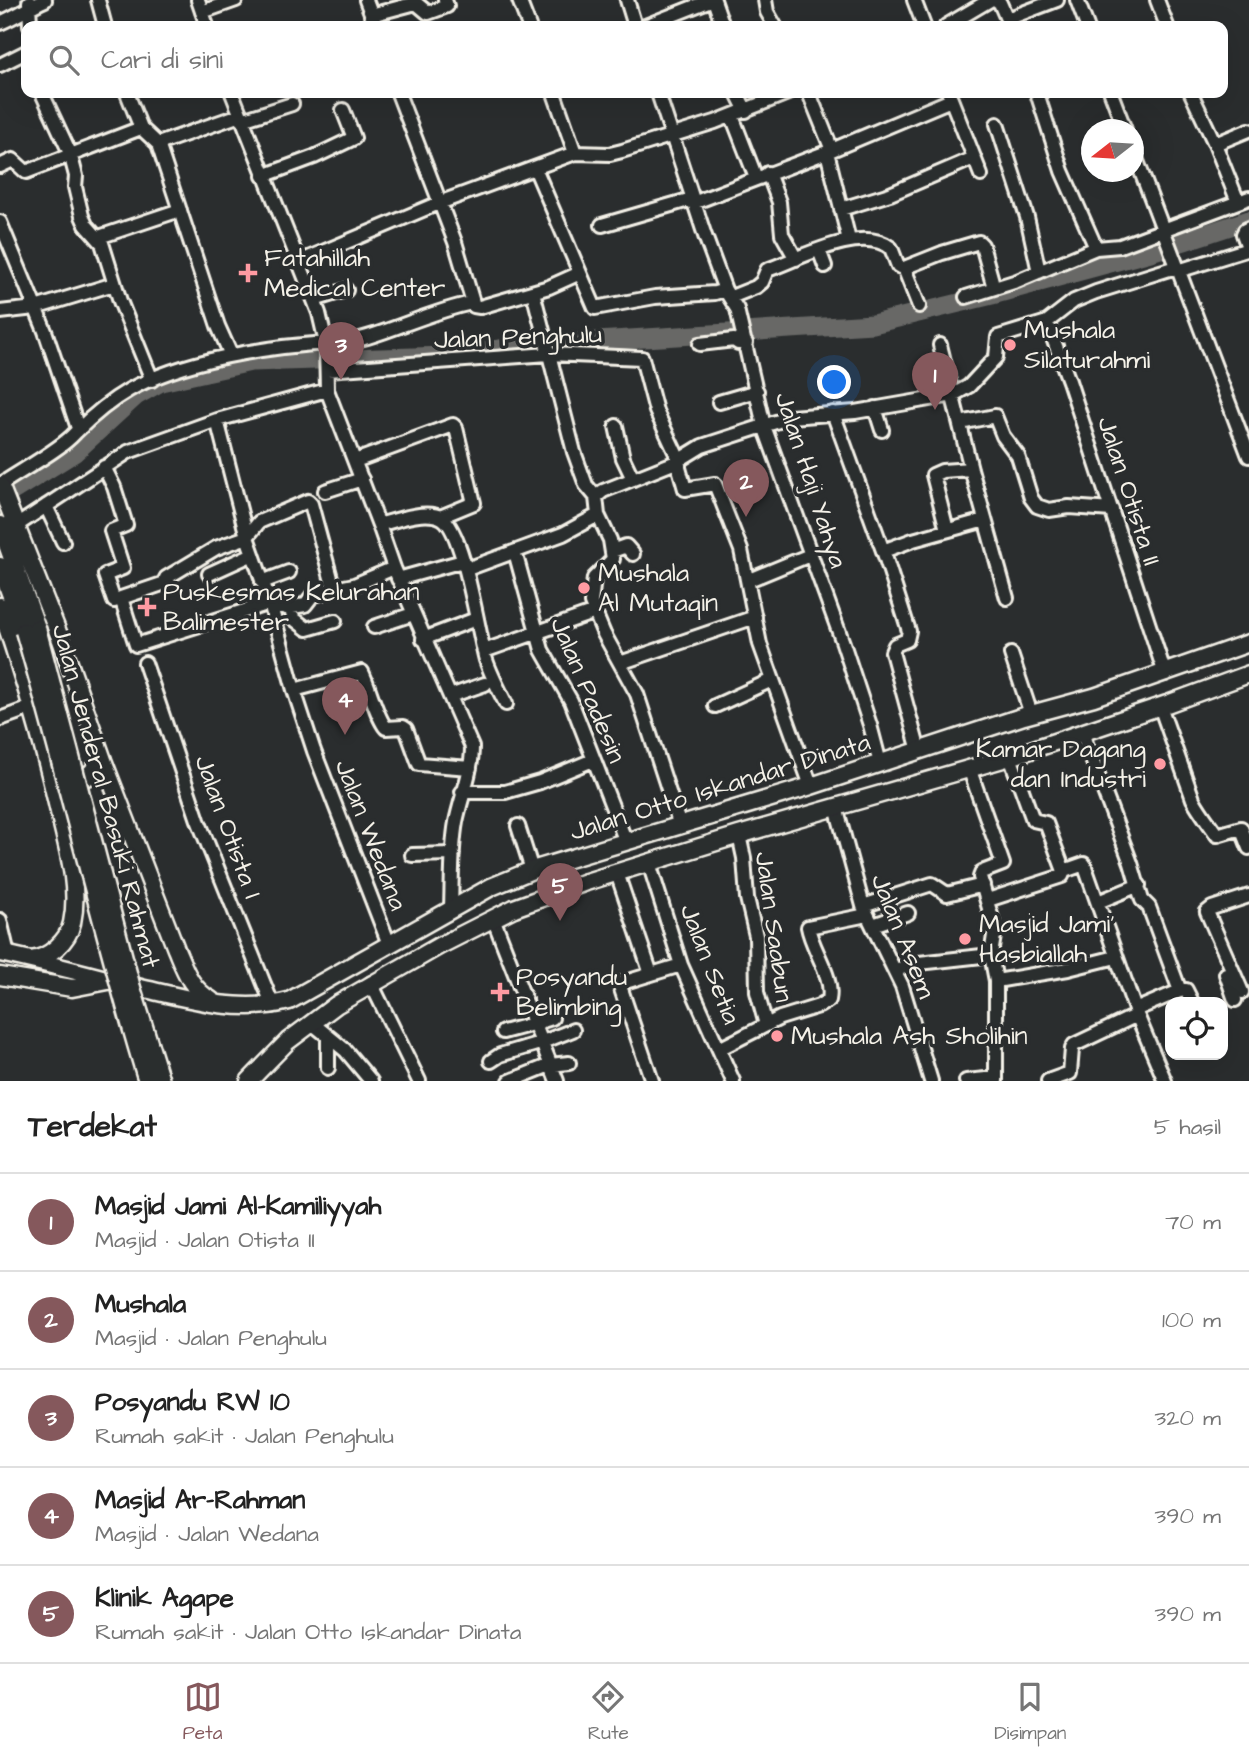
<!DOCTYPE html>
<html lang="id">
<head>
<meta charset="utf-8">
<style>
  body { margin:0; font-family:"Architects Daughter",sans-serif; background:#f2f2f2; color:#222 }
  .controls { position:absolute; right:21px; bottom:21px; display:grid; overflow:hidden; border-radius:14px; box-shadow:0 7px 28px #0002 }
  .controls button { width:63px; height:63px; display:grid; place-items:center; padding:0; border:0; border-bottom:2px solid #e0e0e0; background:#fff; color:#222; font:35px sans-serif }
  .compass { position:absolute; left:1081px; top:119px; width:63px; height:63px; border-radius:50%; background:#fff; box-shadow:0 7px 28px #0002; rotate:253deg }
  .you { position:absolute; left:835px; top:383px; width:24px; height:24px; margin:-18px; border:5px solid #fff; border-radius:50%; background:#1a73e8; box-shadow:0 0 0 10px #1a73e833 }
  .badge { display:grid; place-items:center; width:46px; height:46px; border-radius:50%; background:#85585c; color:#fff; font-size:23px; font-weight:700 }
  .pin { position:absolute; translate:-50% -58px; filter:drop-shadow(0 2px 4px #0008) }
  .pin::after { content:''; position:absolute; top:37px; width:24px; height:21px; background:inherit; clip-path:polygon(0 0,100% 0,50% 100%) }
  .list { margin:0; padding:0; list-style:none }
  h2 { display:flex; justify-content:space-between; align-items:center; height:91px; margin:0; padding:0 28px; font-size:30px }
  h2 small { font-size:23px; font-weight:400; color:#767676 }
  .list li { display:grid; grid-template-columns:46px 1fr auto; gap:21px; align-items:center; box-sizing:border-box; height:98px; padding:0 28px; border-top:2px solid #e0e0e0 }
  .list b { display:block; font-size:26px; white-space:nowrap }
  .list p { margin:0; font-size:23px; white-space:nowrap; color:#767676 }
  .list em { font-size:23px; font-style:normal; color:#767676 }
  .icon { flex:none; width:38px; height:38px; fill:none; stroke:currentColor; stroke-width:2; stroke-linecap:round; stroke-linejoin:round }
  .map { position:relative; flex:none; width:1249px; height:1081px; overflow:hidden }
  .search { position:absolute; background:#fff; box-shadow:0 7px 28px #0002; left:21px; right:21px; top:21px; height:77px; display:flex; align-items:center; gap:18px; box-sizing:border-box; padding:0 24px; border-radius:14px; color:#767676; font-size:26px }
  .sheet { height:581px; background:#fff }
  nav { display:flex; justify-content:space-around; align-items:center; box-sizing:border-box; height:98px; border-top:2px solid #e0e0e0; background:#fff; font-size:19px; color:#767676 }
  nav a { display:grid; justify-items:center; gap:4px }
  nav .on { color:#85585c }
  .map>svg:first-child { display:block }
</style>
</head>
<body>
<div class="map">
<svg width="1249" height="1081" viewBox="0 0 1249 1081">
  <rect width="100%" height="100%" fill="#2a2d2e"/>
  <filter id="ink" filterUnits="userSpaceOnUse"><feTurbulence type="fractalNoise" baseFrequency=".0143" numOctaves="2"/><feDisplacementMap in="SourceGraphic" scale="14" xChannelSelector="R" yChannelSelector="G"/><feConvolveMatrix kernelMatrix="1 2 1 2 8 2 1 2 1" color-interpolation-filters="sRGB"/></filter>
  <g filter="url(#ink)">
    <g fill="none" stroke-linecap="round" stroke-linejoin="round">
      <path stroke="#676866" stroke-width="19" d="M0,499L74,453L136,396L161,382L251,362L446,356L531,345L873,324L992,295L1154,251L1249,220"/>
      <g stroke="#f4f1e8" stroke-width="18">
        <path id="minor" d="M98,0L105,26
          M198,0L207,26
          M366,0L376,26
          M519,0L529,26
          M627,0L635,26
          M714,0L723,26
          M765,0L767,12L775,26
          M914,0L924,26
          M996,0L1000,3L1007,19L1057,0
          M1077,0L1087,26
          M1157,0L1167,26
          M29,2L30,26
          M202,12L236,0
          M371,15L416,3L428,13L447,6L445,0
          M0,23C17,16 29,7 45,0
          M645,26L711,0
          M946,26L990,0
          M0,65L26,52
          M42,93L70,153L76,176L75,187L82,216L86,225L102,243L120,301L152,380
          M127,93L141,128L158,144L218,326L231,355
          M232,93L319,313L326,343L327,390L379,525L394,568L472,747C472,772 461,797 456,822C451,850 452,880 451,909
          M398,93L455,242L474,306L480,307L549,287L580,273
          M554,93L575,153
          M658,93L705,236L725,290L737,309L764,426L843,643L870,725L880,763
          M737,93L746,111
          M809,93L832,150
          M1037,93L1062,171L1096,248
          M1111,93L1125,130
          M1191,93L1215,144L1238,202
          M949,94L981,175
          M732,116L756,178
          M242,120L292,104
          M997,124L1027,217L1039,272
          M158,144L240,115
          M1215,144L1249,130
          M827,152L849,240
          M1134,153L1249,456
          M0,166L13,160L26,172L141,128
          M535,168L595,308L655,297L715,293L725,290
          M768,173L779,202L782,234L796,259
          M263,176L314,157L354,138L343,110
          M693,203L827,152L951,100
          M841,209L890,194L974,158
          M0,222L45,331L78,428
          M602,225L692,199
          M1249,228L1245,230L1243,234L1249,250
          M99,237L180,210
          M819,250L825,266
          M299,262L439,203L575,153L610,154L622,151L715,122L788,93
          M904,268L942,253L979,242L982,245L994,288
          M1178,271L1249,249
          M533,292L574,452L586,485L596,497
          M731,297L756,287L762,282L767,270C799,259 861,224 891,248L898,266L904,268L919,306
          M966,297L1017,281L1096,248L1120,246L1249,198
          M314,300L346,290
          M0,312L35,308L114,284
          M1047,322L1069,381L1165,674
          M700,344L734,340L738,343H746
          M940,345L971,469L1007,598
          M326,346C378,340 422,313 472,303
          M327,370L549,354L642,358L656,411L679,460V468L685,489L715,484L741,550L760,644L811,786
          M719,402L757,391
          M875,408L882,430
          M833,413L886,559L909,631L907,640L895,645L892,652L919,751
          M217,420L247,537L270,603L294,690L314,751L389,944
          M960,423L995,416L1003,436L1018,456L1031,498L1037,506L1049,510L1069,507L1112,510
          M616,426L623,458L633,479
          M355,461L453,425L456,428L474,503L440,517
          M104,467L114,487L126,525L111,531L123,568L105,575L114,601L121,598L136,645L270,603L286,608L305,605L312,596L334,589
          M0,485C20,471 60,450 75,433C90,418 110,401 129,390C182,360 266,347 326,343
          M325,491L362,479
          M46,506L63,542
          M598,515L610,540L613,559L594,578L591,603L604,634L637,694L680,826
          M379,525C396,520 426,509 442,518C464,531 478,632 486,660C491,675 499,690 506,704
          M16,526L128,452L217,420L327,390
          M947,530L933,475L942,471L971,469
          M612,551L626,546L633,554
          M883,551L913,540L985,520
          M515,552L542,650L571,701L626,842
          M467,569L563,534L598,515L596,497L603,491L676,462L702,446L791,417L855,412L953,395L969,386L996,357L998,337L1047,322L1074,301L1096,292L1176,267
          M209,574L253,554
          M398,579L463,561
          M749,580L810,555
          M262,582L289,572
          M121,598L168,582L166,578L216,548L247,537L259,522L308,501L311,504L334,589L354,585L394,568
          M291,608L293,618L307,629L335,621
          M374,627L413,614
          M423,639L476,619
          M484,651L595,612
          M1011,654L1031,714
          M145,663L198,820L273,1006
          M620,663L755,617
          M294,690L362,672C370,688 376,716 386,728L403,727L406,729L419,764L470,768
          M450,696L485,684
          M715,706L772,680
          M1160,706L1193,799C1200,812 1209,823 1217,835L1241,828L1249,848
          M0,719L33,707
          M1082,733L1131,863L1142,900L1149,907L1180,991
          M1010,757L1033,820L1046,823L1064,871
          M969,768L1003,864L982,872L980,877L995,929L991,955L996,981V1081
          M462,792H505L540,782L593,760
          M836,807L863,906L902,986L931,1081
          M518,826L532,870
          M739,835L744,858L747,898L756,936L757,992L766,1025
          M412,855L453,854
          M649,863L681,965L733,1081
          M617,873L651,974
          M988,900L1062,876L1064,871L1084,864L1137,1015L1165,1081
          M1098,902L1139,885
          M863,906L932,884L947,894L983,885
          M493,918L557,1081
          M0,920L8,954
          M873,925L908,913
          M895,970L919,963L991,955
          M1226,974L1235,1000
          M996,981L1068,969L1116,957
          M371,983L419,1081
          M1242,992L1207,912L1212,908L1249,896
          M1135,1010L1182,990H1186L1192,1002
          M312,1023L345,1050L371,1081
          M533,1024L552,1018
          M503,1032L533,1024
          M719,1049L780,1018L819,1006L829,1000C834,976 812,950 808,927L867,915
          M491,1061L500,1055L540,1043L573,1030
          M328,1068V1036
          M510,1081L550,1065L569,1063
          M652,1081L620,986L622,983L681,965
          M966,1081L996,1078
          M1048,1081L1070,1073L1072,1049L1074,1045L1137,1015"/>
      </g>
      <g stroke="#f4f1e8" stroke-width="21">
        <path id="major" d="M0,485L61,640L103,760L176,949C184,968 191,990 211,1000
          M0,525L37,628
          M0,566L24,631
          M0,606C23,674 43,742 59,812C67,847 80,886 72,923C68,941 49,958 31,960
          M64,781L87,777L103,760
          M0,953C47,963 94,976 141,988C189,999 241,1014 289,1001L491,887L532,870L811,786L1024,716L1094,697L1249,643
          M0,976L72,988L108,981
          M249,1081L288,1041L336,1005L439,946L514,908L586,882L739,835L1010,757L1167,704L1249,674"/>
      </g>
      <use href="#minor" stroke="#2a2d2e" stroke-width="12"/>
      <use href="#major" stroke="#2a2d2e" stroke-width="16"/>
      <g stroke="#f4f1e8" stroke-width="21" stroke-linecap="butt">
        <path id="major-bridge" d="M37,628L132,988L161,1081
          M24,631C68,780 101,932 147,1081"/>
      </g>
      <use href="#major-bridge" stroke="#2a2d2e" stroke-width="16"/>
    </g>
  </g>
  <g fill="#ff9aa2" stroke="#2a2d2e" stroke-width="2.5">
    <path d="M244.5 262.5h7v7h7v7h-7v7h-7v-7h-7v-7h7z"/>
    <circle cx="1010" cy="345" r="7"/>
    <circle cx="584" cy="588" r="7"/>
    <path d="M143.5 596.5h7v7h7v7h-7v7h-7v-7h-7v-7h7z"/>
    <circle cx="1160" cy="764" r="7"/>
    <circle cx="965" cy="939" r="7"/>
    <path d="M496.5 981.5h7v7h7v7h-7v7h-7v-7h-7v-7h7z"/>
    <circle cx="777" cy="1036" r="7"/>
  </g>
  <g text-anchor="middle" dominant-baseline="central" stroke-width="7" stroke-linejoin="round" paint-order="stroke">
    <g font-size="26" fill="#f4f1e8" stroke="#2a2d2e" text-anchor="start">
      <text x="264" y="258">Fatahillah<tspan x="264" dy="30">Medical Center</tspan></text>
      <text x="1024" y="330">Mushala<tspan x="1024" dy="30">Silaturahmi</tspan></text>
      <text x="598" y="573">Mushala<tspan x="598" dy="30">Al Mutaqin</tspan></text>
      <text x="163" y="592">Puskesmas Kelurahan<tspan x="163" dy="30">Balimester</tspan></text>
      <text x="1146" y="749" text-anchor="end">Kamar Dagang<tspan x="1146" dy="30">dan Industri</tspan></text>
      <text x="979" y="924">Masjid Jami'<tspan x="979" dy="30">Hasbiallah</tspan></text>
      <text x="516" y="977">Posyandu<tspan x="516" dy="30">Belimbing</tspan></text>
      <text x="791" y="1036">Mushala Ash Sholihin</text>
    </g>
    <g font-size="26" fill="#f4f1e8" stroke="#2a2d2e">
      <text transform="translate(518 337) rotate(-2)">Jalan Penghulu</text>
      <text transform="translate(811 480) rotate(72)">Jalan Haji Yahya</text>
      <text transform="translate(1129 491) rotate(72)">Jalan Otista II</text>
      <text transform="translate(588 690) rotate(67)">Jalan Padesin</text>
      <text transform="translate(720 787) rotate(-17)">Jalan Otto Iskandar Dinata</text>
      <text transform="translate(106 796) rotate(75)">Jalan Jenderal Basuki Rahmat</text>
      <text transform="translate(228 827) rotate(70)">Jalan Otista I</text>
      <text transform="translate(371 835) rotate(69)">Jalan Wedana</text>
      <text transform="translate(774 927) rotate(82)">Jalan Saabun</text>
      <text transform="translate(903 936) rotate(68)">Jalan Asem</text>
      <text transform="translate(710 964) rotate(69)">Jalan Setia</text>
    </g>
  </g>
</svg>
<div class="controls">
<button><svg class="icon" aria-label="locate" viewBox="0 0 24 24"><circle cx="12" cy="12" r="6"/><path d="M12 2v4M12 18v4M2 12h4M18 12h4"/></svg></button>
</div>
<svg class="compass" viewBox="-18 -18 36 36"><path d="M0-13l5 13h-10z" fill="#e53935"/><path d="M0 13l5-13h-10z" fill="#767676"/></svg>
<div class="you"></div>
<div class="pin badge" style="left:935px;top:410px">1</div>
<div class="pin badge" style="left:746px;top:517px">2</div>
<div class="pin badge" style="left:341px;top:380px">3</div>
<div class="pin badge" style="left:345px;top:735px">4</div>
<div class="pin badge" style="left:560px;top:921px">5</div>
<div class="search"><svg class="icon" aria-label="search" viewBox="0 0 24 24"><circle cx="10" cy="10" r="6"/><path d="M15 15l6 6"/></svg>Cari di sini</div>
</div>
<section class="sheet">
<h2>Terdekat<small>5 hasil</small></h2>
<ul class="list">
<li><span class="badge">1</span><div><b>Masjid Jami Al-Kamiliyyah</b><p>Masjid · Jalan Otista II</p></div><em>70 m</em></li>
<li><span class="badge">2</span><div><b>Mushala</b><p>Masjid · Jalan Penghulu</p></div><em>100 m</em></li>
<li><span class="badge">3</span><div><b>Posyandu RW 10</b><p>Rumah sakit · Jalan Penghulu</p></div><em>320 m</em></li>
<li><span class="badge">4</span><div><b>Masjid Ar-Rahman</b><p>Masjid · Jalan Wedana</p></div><em>390 m</em></li>
<li><span class="badge">5</span><div><b>Klinik Agape</b><p>Rumah sakit · Jalan Otto Iskandar Dinata</p></div><em>390 m</em></li>
</ul>
</section>
<nav>
<a class="on"><svg class="icon" aria-label="map" viewBox="0 0 24 24"><path d="M3 6l6-2 6 2 6-2v14l-6 2-6-2-6 2zM9 4v14M15 6v14"/></svg>Peta</a>
<a><svg class="icon" aria-label="directions" viewBox="0 0 24 24"><path d="M12 3l9 9-9 9-9-9zM9 14v-3h6M13 9l2 2-2 2"/></svg>Rute</a>
<a><svg class="icon" aria-label="saved" viewBox="0 0 24 24"><path d="M7 4h10v16l-5-4-5 4z"/></svg>Disimpan</a>
</nav>
</body>
</html>
